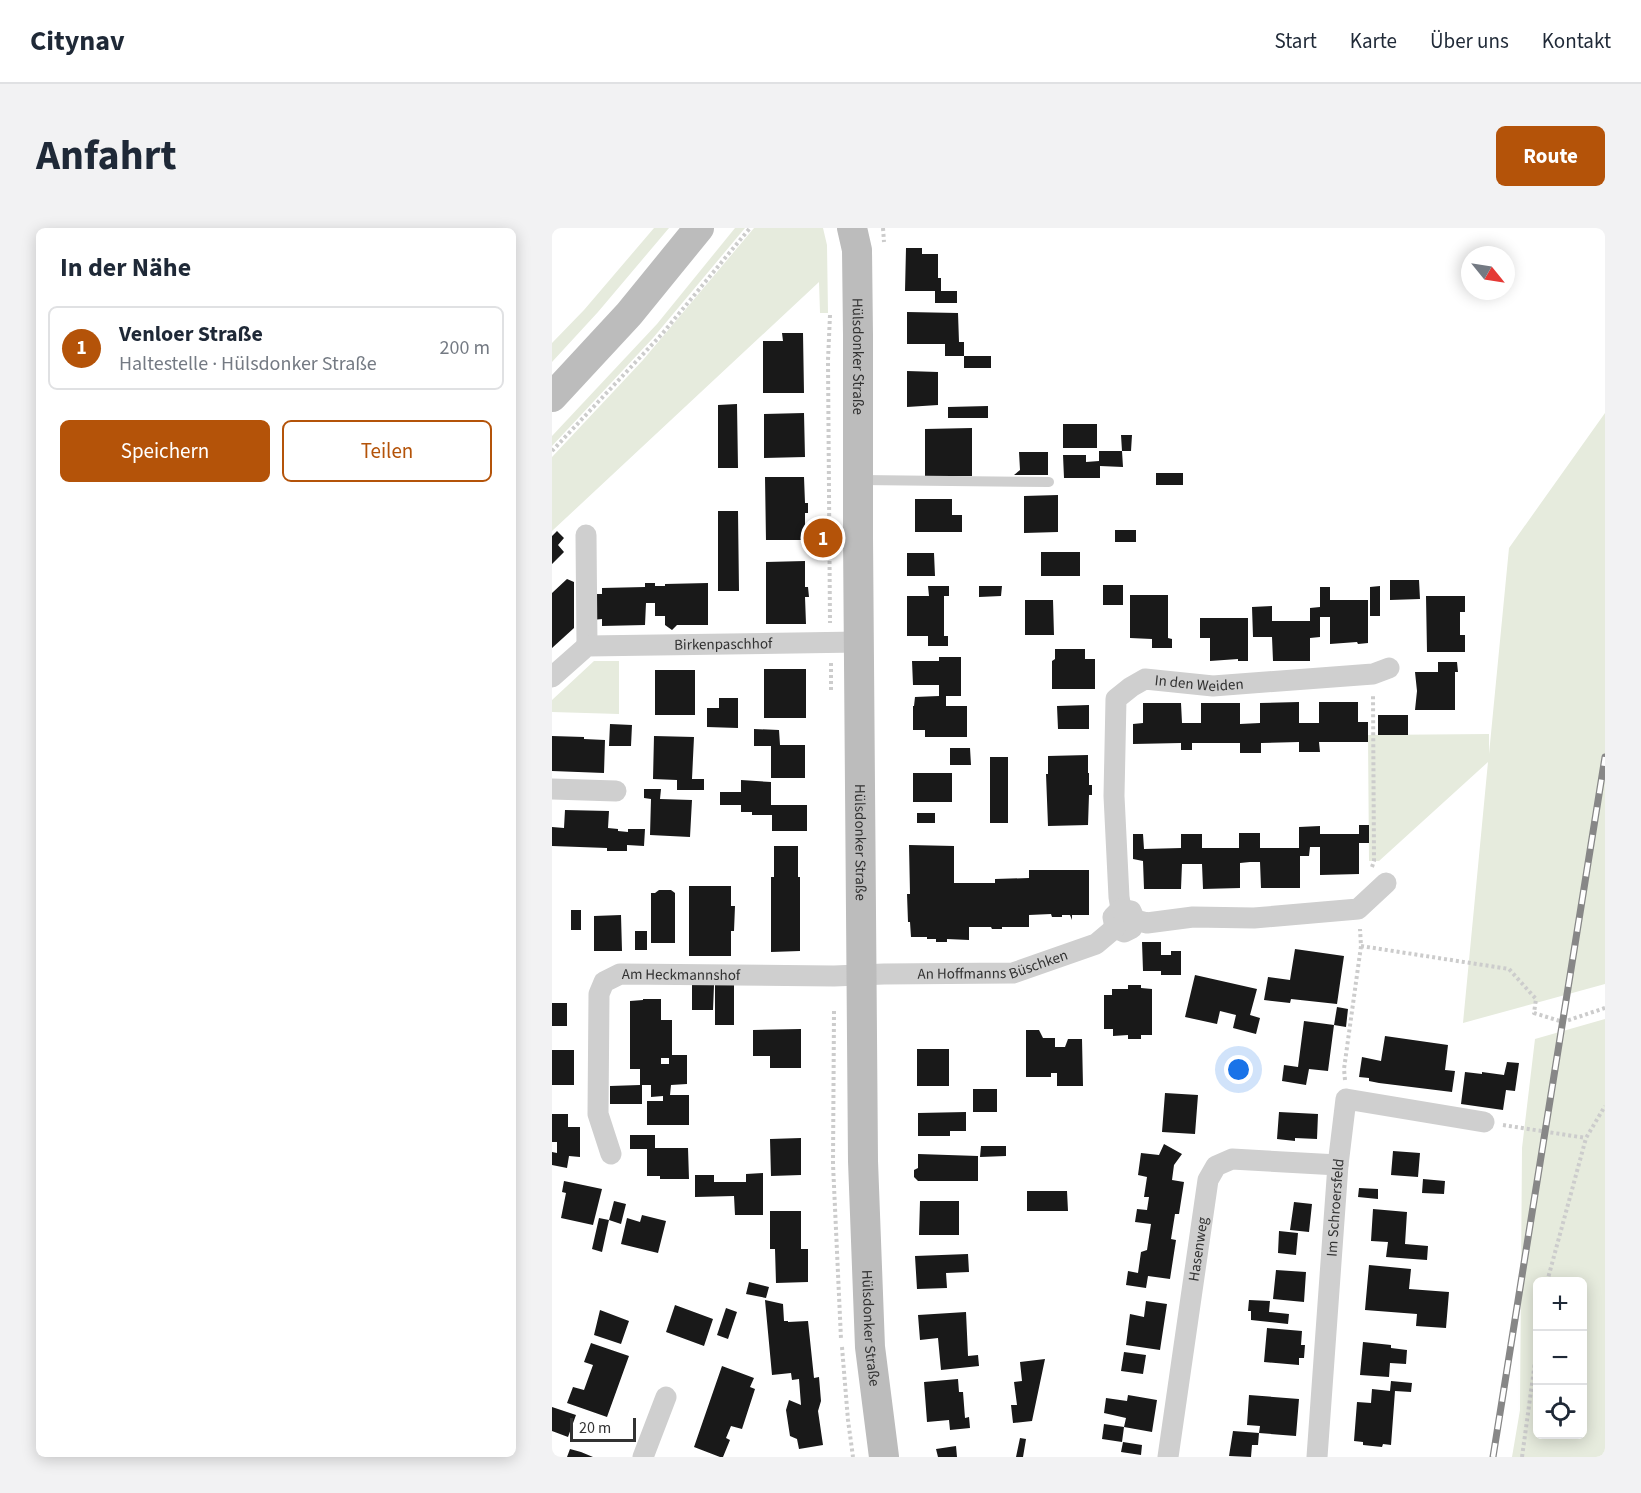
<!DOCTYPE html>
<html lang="de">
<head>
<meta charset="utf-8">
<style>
  body { margin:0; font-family:"Source Sans 3",sans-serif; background:#f2f2f3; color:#1f2937 }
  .controls { position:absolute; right:18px; bottom:18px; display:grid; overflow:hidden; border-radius:9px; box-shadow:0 3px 15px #0003 }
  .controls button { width:54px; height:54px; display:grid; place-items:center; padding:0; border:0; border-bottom:2px solid #e0e1e3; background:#fff; color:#1f2937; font:30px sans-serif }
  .compass { position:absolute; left:909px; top:18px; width:54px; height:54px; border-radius:50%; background:#fff; box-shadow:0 3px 15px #0003; rotate:120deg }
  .scale { position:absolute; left:18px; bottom:15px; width:66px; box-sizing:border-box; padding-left:6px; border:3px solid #323232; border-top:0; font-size:16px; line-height:21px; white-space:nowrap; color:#323232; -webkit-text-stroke:4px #fff; paint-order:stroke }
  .you { position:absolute; left:687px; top:842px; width:21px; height:21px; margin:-15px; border:4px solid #fff; border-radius:50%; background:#1a73e8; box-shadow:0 0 0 9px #1a73e833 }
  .badge { display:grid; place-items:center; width:39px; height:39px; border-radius:50%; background:#b45309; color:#fff; font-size:20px; font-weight:700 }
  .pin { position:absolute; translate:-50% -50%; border:3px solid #fff; box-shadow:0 2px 6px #0006 }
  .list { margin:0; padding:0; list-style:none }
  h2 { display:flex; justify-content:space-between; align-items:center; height:78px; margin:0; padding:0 24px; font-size:26px }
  h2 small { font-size:20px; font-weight:400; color:#747a83 }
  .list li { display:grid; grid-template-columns:39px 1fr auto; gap:18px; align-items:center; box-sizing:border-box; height:84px; margin:0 12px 12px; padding:0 12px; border:2px solid #e0e1e3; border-radius:9px }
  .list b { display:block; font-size:22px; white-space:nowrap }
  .list p { margin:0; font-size:20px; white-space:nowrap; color:#747a83 }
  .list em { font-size:20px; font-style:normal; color:#747a83 }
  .actions { display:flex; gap:12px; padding:18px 24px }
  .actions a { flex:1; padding:14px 0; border:2px solid #b45309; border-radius:9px; text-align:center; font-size:21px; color:#b45309 }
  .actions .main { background:#b45309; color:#fff }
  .icon { flex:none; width:33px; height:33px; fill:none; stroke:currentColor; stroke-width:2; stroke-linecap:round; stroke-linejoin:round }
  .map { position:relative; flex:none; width:1053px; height:1229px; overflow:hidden; border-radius:9px }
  header { display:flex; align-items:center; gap:36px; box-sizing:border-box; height:84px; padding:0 30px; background:#fff; border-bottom:2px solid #e0e1e3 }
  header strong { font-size:28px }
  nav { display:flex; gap:33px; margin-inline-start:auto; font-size:21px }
  .intro { display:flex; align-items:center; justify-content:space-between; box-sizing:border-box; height:144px; padding:0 36px }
  h1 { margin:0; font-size:42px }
  .button { padding:15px 27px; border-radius:9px; background:#b45309; color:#fff; font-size:21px; font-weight:700 }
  main { display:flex; gap:36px; padding:0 36px }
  aside { flex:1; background:#fff; border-radius:9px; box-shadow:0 3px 15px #0003 }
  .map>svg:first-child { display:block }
</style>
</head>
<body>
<header>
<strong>Citynav</strong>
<nav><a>Start</a><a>Karte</a><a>Über uns</a><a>Kontakt</a></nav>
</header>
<div class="intro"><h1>Anfahrt</h1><a class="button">Route</a></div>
<main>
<aside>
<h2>In der Nähe<small></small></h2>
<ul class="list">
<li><span class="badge">1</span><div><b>Venloer Straße</b><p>Haltestelle · Hülsdonker Straße</p></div><em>200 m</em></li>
</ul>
<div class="actions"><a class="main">Speichern</a><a>Teilen</a></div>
</aside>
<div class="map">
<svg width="1053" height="1229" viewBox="0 0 1053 1229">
  <rect width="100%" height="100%" fill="#fff"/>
  <path fill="#e6ebdd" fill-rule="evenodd" d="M102,0H117L46,84L0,134V115L32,82Z
    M183,0H193L101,110L0,218V208L105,96Z
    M202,0H271L275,17L276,85H268L267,54L0,303V229L91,132Z
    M1053,185V756L911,795L936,534L827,633H817L816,507L937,506V526L957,320Z
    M42,433H67V486L0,484V472Z
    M1053,791V1229H960L968,1182L970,920L983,811ZM986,1054H1030V1206H986Z"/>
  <path fill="#191919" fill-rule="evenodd" d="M354,20H370V26H386V50H389V63H405V75H383V63H353Z
    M355,84L406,85L407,114H412V128H439V140H412V128H393V116H355Z
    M230,105H251L252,165H211V113H231Z
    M355,143L386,144V177L355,179Z
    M185,176L186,240H166V177Z
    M436,178V190H396V179Z
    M252,185L253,229L212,230V186Z
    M511,196H545V220H511Z
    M420,200V248H373V201Z
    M569,207H580L579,223H570Z
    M547,223H570L571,239L548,238V250H512L511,227H534V234L547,233Z
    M467,224H496V247H462L468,242Z
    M604,245H631V257H604Z
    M213,249H252L253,275H256V285H253V312H214Z
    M506,267V304L472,305V268Z
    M363,271H400V287H410V304H363Z
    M166,283H186L187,363H166Z
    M563,302H584V314H563Z
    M5,303L12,310L6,317L12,324L0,336V308Z
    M489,324H528V348H489Z
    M355,325H382L383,348H355Z
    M253,333V359H256L257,369H253L254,396H214V334Z
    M15,351L22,354V400L0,420V365Z
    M838,352H867L868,371L838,372Z
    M93,355H103V358H113V356L156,355V397H125L120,402L113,397V388H103V375H94L93,397L50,398V391L40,392V366H50V360L93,359Z
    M551,357H571V377H551Z
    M376,358H397V368H392V408H396V418H376V408H355V368H377Z
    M427,358H450L449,368L427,369Z
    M828,358V388H818V359Z
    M768,359H778V372H816V415L806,416L805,414L778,416V389H768V409L758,410V433H721L720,409H701L700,379L720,378V393H758V380L768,379Z
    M578,367H616V410L620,411V420H600V411L578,410Z
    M874,368H913V384H908V407H913V424H875Z
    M473,372H501L502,407H473Z
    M648,390H696V433H686V431L658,433V410H648Z
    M503,421H533V431H543V461H500V433L503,431Z
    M387,429H409V468H394V478H415V509H373V502H361V478H362L363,469L387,468V457H361L360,433H387Z
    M886,434H905L906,444H903V482H863L865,463L863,444H886Z
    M212,441H254V490H212Z
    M103,442H143V487H103Z
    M167,470H186V500L155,499V480H167Z
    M747,474V495H767V474H806V494H816V514H767L768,524H747V514L709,515V525H688V515H640V522H629V515L581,516V496L591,495V475H629L630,495H649V475H688V496L708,495V475Z
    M537,477V501H506L505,478Z
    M826,487H856V507H826Z
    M58,496L80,497L79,518H57Z
    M202,501L227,502L228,517H253V550H219V518H202Z
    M0,508L32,509V511L53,512L52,545L0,543Z
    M102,508L142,509L140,551H152V562H125V552L101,551Z
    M398,520H418L419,537H398Z
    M536,527V545H537V557H540V567H537L536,597L496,598L494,546H496V528Z
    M438,529H456V595H438Z
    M361,545H400V574H361Z
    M189,552L219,554V577H255V603H220V587H200V584H189V577H168V564H189Z
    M92,561H109L108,571L140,572L138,609L98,607L99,571L92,570Z
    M13,582L57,583L56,600L66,601V603L76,604V601H93L92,618L75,617V623H55V620L0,618V599L12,600Z
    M365,585H383V595H365Z
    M807,597H817V615H807V646L768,647V619H758L757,628H748V660H709L708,634H698L688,635V660L651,661L650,636H630L629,661H592L591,633L581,631V606H591L592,621L629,620V606H650V620H687V605H708V620H747V599L768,598V606H807Z
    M357,617L402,618V655H443V651L477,650V642H537V687H520V692L518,687H510V689H500L499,686L477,687V699H450V701H440L439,699H417V712L395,711V714H384V711H375V709H359L358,694H356L355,666H358Z
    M222,618H246V649H248V723L219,724V649H222Z
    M137,658H179V678H183L182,703H179V728H137Z
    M107,662H119L123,665V715H99V665H103Z
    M19,682H29V702H19Z
    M69,687L70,723H42V688Z
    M83,703H95V722H83Z
    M590,714H609V727H619V723H629V747H609V743H591Z
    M743,721L792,728L785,776L739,771L738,775L712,772L716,749L738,752Z
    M643,747L705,761L698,787L708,790L704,806L681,800L684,787L668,783L665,796L633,789Z
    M140,757H162L161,782H140Z
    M163,757H182V797H163Z
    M576,757H589V760L600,761V807H589V811H576V807L561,808V801H552V767H560V761H576Z
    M91,771H109V792H120V827H135V856L119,857L118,867H137V897H95V873H111V868L99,869V857H90V876H58V858L88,857V841H78V773L91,772ZM109,830H117V836H109Z
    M0,775H15V798H0Z
    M785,779L796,781L794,799L782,797Z
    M752,793L782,797L776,843L757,841L754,857L730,853L732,837L746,839Z
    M249,801V840H218V828H201V802Z
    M474,802H487L491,810H503V819H513L516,811H530L531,858H505V845H499V849H474Z
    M833,808L896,817L893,842L903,843L900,864L827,855L817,853V850L807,849L810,829L829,833Z
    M365,821H397V858H365Z
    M0,822H22V857H0Z
    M955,834L967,835L963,863L954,862L951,882L909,876L913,844L930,846V844L952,847Z
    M421,861H445V884H421Z
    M613,865L646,867L643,906L610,904Z
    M414,884V903H398V908H366V885Z
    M727,884L766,886L765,911L743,910V913L725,911Z
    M0,886H16V899H28V929L17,928L15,940L0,937V924L5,925V914H0Z
    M78,907H103V920H136L137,951H108V948H95V921H78Z
    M249,910V947L219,948L218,911Z
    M612,916L630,926L622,937L620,952L632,954L627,986H623L619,1011L624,1012L618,1051L596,1048L594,1060L574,1057L576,1043L586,1045L589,1024L595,1022L599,996L583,994L585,981L595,982L597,969H592L595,949L586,947L589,925L607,927Z
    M429,918H454V928L428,929Z
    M841,923L868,925L866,949L839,947Z
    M366,926L426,928V953H366L362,949V942L366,940Z
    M211,945V987H183L182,968L143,969V947H162V954H194V946Z
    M871,951L893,953L892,966L870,965Z
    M12,953L50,961L41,997L9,990L14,965L10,964Z
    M807,960L826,961V971L806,969Z
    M475,963H515L516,983H475Z
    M62,973L74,976L69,996L57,992Z
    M368,973H407V1007H367Z
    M742,974L760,976L757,1004L738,1002Z
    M821,981L855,984L853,1016L876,1018L875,1032L834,1029L836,1014L819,1013Z
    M218,983H249V1021H256V1054L224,1055L223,1021H218Z
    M90,987L114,993L106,1025L69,1016L75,990L88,994Z
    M47,990L57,992L50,1024L40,1021Z
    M727,1003L746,1005L744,1027L726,1025Z
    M416,1026L417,1044L394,1045L395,1060L365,1061L363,1028Z
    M817,1037L859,1041L857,1061L897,1064L894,1100L864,1098L865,1086L813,1082Z
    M724,1042L754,1044L752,1074L721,1071Z
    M197,1054L217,1059L214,1070L194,1066Z
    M213,1072L231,1076L232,1093H236V1094L256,1093L262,1150L267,1149L269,1173L266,1183L271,1217L247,1221L245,1211L238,1208L234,1182L237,1172L249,1177L247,1151L240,1152L239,1145L220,1147Z
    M697,1072L718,1073L717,1084L737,1086L736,1096L699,1092V1083H696Z
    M594,1073L615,1076L608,1122L574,1117L578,1086L592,1089Z
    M123,1077L161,1091L152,1118L114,1104Z
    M174,1080L185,1084L176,1111L165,1107Z
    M48,1082L77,1093L69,1116L42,1107Z
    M414,1084L416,1128L426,1127L427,1138L389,1142L386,1110L368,1112L366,1087Z
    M715,1100L750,1103L749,1117H753L752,1130H747V1137L712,1134Z
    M811,1114L839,1117V1120L855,1122L854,1136L838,1135L837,1149L808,1147Z
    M39,1115L77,1128L55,1189L15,1175L21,1159L32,1162L41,1137L32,1134Z
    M572,1124L594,1127L591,1146L569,1143Z
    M493,1131L480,1193L461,1195L459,1177H465L462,1154L470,1153L468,1134Z
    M170,1138L202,1150L198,1159L203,1161L190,1201L179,1198L174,1210L178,1212L171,1229H168L142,1219Z
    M406,1151L407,1164H411L413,1190L417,1189L418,1200L398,1202L397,1192L375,1194L372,1154Z
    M839,1153L860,1155L859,1164L843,1163L839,1217L831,1216L830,1219L811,1217V1214L802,1213L805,1174L819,1175L820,1161L838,1163Z
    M576,1167L605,1172L600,1204L572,1199L570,1214L550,1211L552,1196L572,1199L574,1190L552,1185L554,1170L575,1173Z
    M697,1167L747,1171L744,1208L707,1205L708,1198L695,1197Z
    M0,1179L24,1187L16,1209L0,1203Z
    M681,1203L707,1205L706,1217H700L699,1229L677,1228Z
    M468,1210L474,1211L471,1229H464Z
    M571,1214L590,1217L589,1227L569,1224Z
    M404,1218L405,1229H386L384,1221Z
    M18,1221L29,1224L41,1229H15Z"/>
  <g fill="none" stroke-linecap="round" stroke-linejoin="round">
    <path stroke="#ccc" stroke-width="4" stroke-dasharray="3 3" stroke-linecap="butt" d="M331,0L332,14
      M278,87L276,132L278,395
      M0,223L110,106L198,0
      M279,435V464
      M820,639L822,633L821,467
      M809,718L957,741L984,771L982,785L1011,794L1053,780
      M282,783L281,936L289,1111
      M793,852L792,841L809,718L808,701
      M951,897L1034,910
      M995,1054L1034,910L1053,878
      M290,1119L296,1192L301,1229
      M970,1229L986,1112"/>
    <path stroke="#cfcfcf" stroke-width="10" d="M309,252L497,254"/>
    <g stroke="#cfcfcf" stroke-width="21">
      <path d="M34,307L35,418"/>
      <path id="s1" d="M0,449L35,418L307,414"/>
      <path d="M0,561L64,563"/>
      <path id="s2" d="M569,681L567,669L562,568L564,471L579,459L593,451L661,458L821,446L837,440"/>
      <path d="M583,692L580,700L572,704L563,700L561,689L569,681L579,683L583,692L595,695L641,689L702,690L806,681L834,655"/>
      <path id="s3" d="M59,926L46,886L47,766L52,754L68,746L282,748L332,746L461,745L544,716L563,700"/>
      <path d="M91,1229L114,1169"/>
      <path id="s4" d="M616,1229L656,952L664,938L680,931L786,937"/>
      <path id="s5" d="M765,1229L786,937L794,871L932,894"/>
    </g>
    <g stroke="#bcbcbc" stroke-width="30">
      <path id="s6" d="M300,0L305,22L306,107V310L311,933L318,1119L332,1229"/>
      <path d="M0,169L77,86L147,0"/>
    </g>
    <g stroke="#878787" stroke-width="7">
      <path id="rail" d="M941,1229L1053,529"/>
    </g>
    <use href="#rail" stroke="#fff" stroke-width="4.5" stroke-dasharray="14" stroke-linecap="butt"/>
  </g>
  <g text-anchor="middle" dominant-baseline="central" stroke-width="6" stroke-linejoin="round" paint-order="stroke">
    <g font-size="15" fill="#323232" stroke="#fff">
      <text stroke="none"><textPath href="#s6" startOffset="129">Hülsdonker Straße</textPath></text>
      <text stroke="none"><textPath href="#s1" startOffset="183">Birkenpaschhof</textPath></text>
      <text stroke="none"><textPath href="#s2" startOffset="300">In den Weiden</textPath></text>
      <text stroke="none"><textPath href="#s6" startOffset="615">Hülsdonker Straße</textPath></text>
      <text stroke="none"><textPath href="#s3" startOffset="567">An Hoffmanns Büschken</textPath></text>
      <text stroke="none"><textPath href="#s3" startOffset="254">Am Heckmannshof</textPath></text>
      <text stroke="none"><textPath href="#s5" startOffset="250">Im Schroersfeld</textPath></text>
      <text stroke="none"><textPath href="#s4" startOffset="210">Hasenweg</textPath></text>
      <text stroke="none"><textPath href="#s6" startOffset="1101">Hülsdonker Straße</textPath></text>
    </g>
  </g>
</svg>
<div class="controls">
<button>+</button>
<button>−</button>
<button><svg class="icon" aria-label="locate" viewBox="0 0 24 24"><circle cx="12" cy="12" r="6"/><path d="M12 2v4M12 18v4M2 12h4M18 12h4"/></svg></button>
</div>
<svg class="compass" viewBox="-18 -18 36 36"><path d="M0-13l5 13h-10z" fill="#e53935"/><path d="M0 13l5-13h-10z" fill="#747a83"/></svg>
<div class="scale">20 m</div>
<div class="you"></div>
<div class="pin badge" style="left:271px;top:310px">1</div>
</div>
</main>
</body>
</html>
